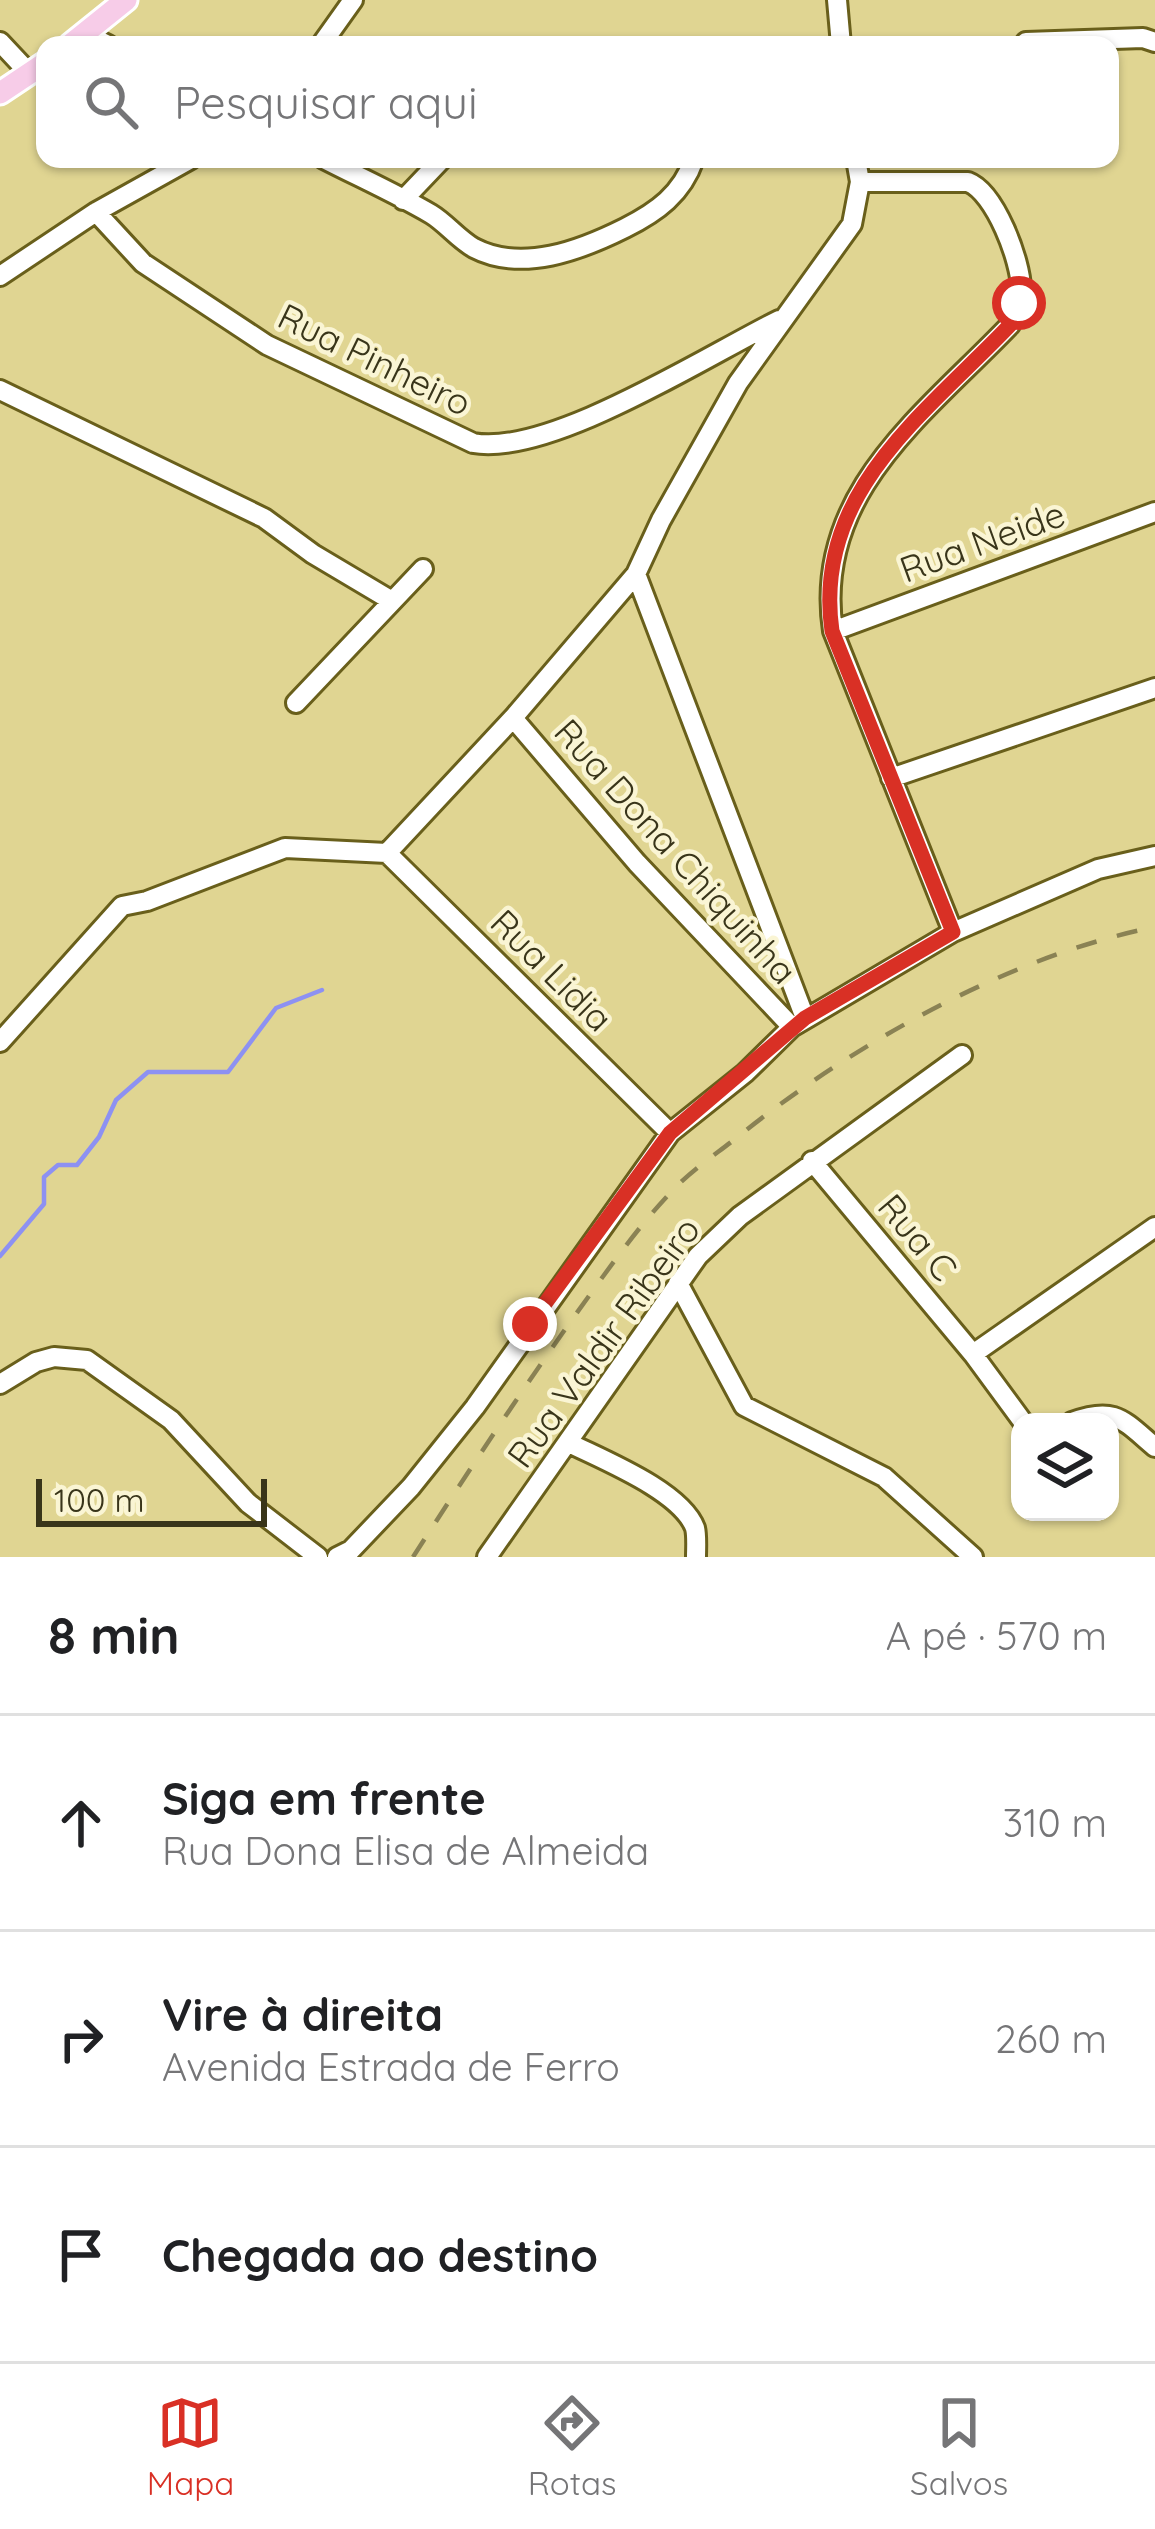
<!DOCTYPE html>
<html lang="pt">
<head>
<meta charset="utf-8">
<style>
  body { margin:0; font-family:Quicksand,sans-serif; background:#f6f6f6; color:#202124 }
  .controls { position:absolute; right:36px; bottom:36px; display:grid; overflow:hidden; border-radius:24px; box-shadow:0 3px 9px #0004 }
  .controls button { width:108px; height:108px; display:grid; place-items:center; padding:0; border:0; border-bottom:3px solid #e0e0e0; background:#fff; color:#202124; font:60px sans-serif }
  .scale { position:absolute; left:36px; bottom:30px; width:231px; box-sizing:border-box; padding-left:12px; border:6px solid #39351a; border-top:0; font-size:33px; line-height:42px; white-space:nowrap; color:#39351a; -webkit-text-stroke:9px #faf5d4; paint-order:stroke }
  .stop { position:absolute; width:36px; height:36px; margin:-27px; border:9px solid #d93025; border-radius:50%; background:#fff }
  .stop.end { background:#d93025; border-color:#fff; box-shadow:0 3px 12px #0008 }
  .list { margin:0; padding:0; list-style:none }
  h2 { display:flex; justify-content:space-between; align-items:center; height:156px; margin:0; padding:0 48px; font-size:51px }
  h2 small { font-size:39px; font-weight:400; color:#757577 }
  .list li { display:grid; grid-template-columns:78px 1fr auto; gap:36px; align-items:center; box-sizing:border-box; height:216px; padding:0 48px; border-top:3px solid #e0e0e0 }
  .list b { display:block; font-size:45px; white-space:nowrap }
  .list p { margin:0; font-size:39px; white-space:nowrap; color:#757577 }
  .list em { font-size:39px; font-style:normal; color:#757577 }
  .icon { flex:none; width:66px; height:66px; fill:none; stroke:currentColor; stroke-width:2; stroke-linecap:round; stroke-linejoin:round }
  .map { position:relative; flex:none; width:1155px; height:1557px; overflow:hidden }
  .search { position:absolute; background:#fff; box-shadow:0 3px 9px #0004; left:36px; right:36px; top:36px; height:132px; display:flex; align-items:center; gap:30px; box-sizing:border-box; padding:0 42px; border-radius:24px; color:#757577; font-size:45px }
  .sheet { height:804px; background:#fff }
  nav { display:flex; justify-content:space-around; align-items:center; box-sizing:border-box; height:168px; border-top:3px solid #e0e0e0; background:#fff; font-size:33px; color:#757577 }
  nav a { display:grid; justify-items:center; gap:6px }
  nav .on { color:#d93025 }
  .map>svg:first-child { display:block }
</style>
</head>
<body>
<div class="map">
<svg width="1155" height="1557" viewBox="0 0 1155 1557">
  <rect width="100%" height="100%" fill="#e0d592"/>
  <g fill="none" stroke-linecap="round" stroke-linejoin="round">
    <path stroke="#8d91f2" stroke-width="4.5" d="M0,1256L44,1204V1177L58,1165H77L99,1137L116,1100L148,1072H228L276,1008L322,990"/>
    <g stroke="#695f1b" stroke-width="24">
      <path id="minor" d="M837,0L841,45
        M86,34L108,45
        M0,42L30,74
        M1026,42L1143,38L1155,42
        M321,45L353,0
        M324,159C359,177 397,194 431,214C446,223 458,239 474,248C522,273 581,250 625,228C657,212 682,194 694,159
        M860,182H968C995,192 1021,261 1021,289C1021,302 1016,314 1010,325C925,414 812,493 833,631L953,932
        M403,200L442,159
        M96,212L143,263L267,345L473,443C549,457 706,356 779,320
        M0,276L96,212L191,159
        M0,390L264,518L313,554L392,601
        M636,574L805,1018
        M833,631L1155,512
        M296,703L423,569
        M513,718L637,863L792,1027
        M891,778L1155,688
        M387,853L513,718L636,574L661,520L738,383L852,224L860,182L856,159
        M387,853L670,1133
        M0,1042L122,906L147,901L285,848L387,853
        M812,1161L973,1354L1023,1422
        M678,1283L744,1406L884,1477L973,1557
        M973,1354L1155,1227
        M0,1384L36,1362L54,1357L87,1360L171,1420L248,1503L318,1557
        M1072,1422C1115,1406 1123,1420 1155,1447
        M569,1443C603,1460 681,1491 695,1528C697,1536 696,1549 696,1557
        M337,1557L351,1550L411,1487L475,1407L670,1133L745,1073L792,1027L953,932L1098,869L1155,856
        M487,1557L698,1256L740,1216L962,1055"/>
    </g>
    <g stroke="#fff" stroke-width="27">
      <path id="major" d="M70,45L126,0
        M0,93L45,63"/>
    </g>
    <use href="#minor" stroke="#fff" stroke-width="18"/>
    <use href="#major" stroke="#f7cce8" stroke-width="21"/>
    <path stroke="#8a8254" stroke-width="4.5" stroke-dasharray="21 21" stroke-linecap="butt" d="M413,1557C466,1475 519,1394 576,1314C607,1271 640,1223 678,1185C695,1168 716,1154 735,1139C850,1046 1008,956 1155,927"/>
  </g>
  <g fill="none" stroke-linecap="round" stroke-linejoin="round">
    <path stroke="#d93025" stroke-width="15" d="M530,1324L670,1133L805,1018L953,932L832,631C812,493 925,414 1010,325L1019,303"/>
  </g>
  <g text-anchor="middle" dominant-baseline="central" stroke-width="9" stroke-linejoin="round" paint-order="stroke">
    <g font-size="36" fill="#39351a" stroke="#faf5d4">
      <text transform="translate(375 359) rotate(26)">Rua Pinheiro</text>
      <text transform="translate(982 541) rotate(-20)">Rua Neide</text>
      <text transform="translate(676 851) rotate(48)">Rua Dona Chiquinha</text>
      <text transform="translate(552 970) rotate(45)">Rua Lidia</text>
      <text transform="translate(918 1237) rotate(50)">Rua C</text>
      <text transform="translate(603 1342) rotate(-54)">Rua Valdir Ribeiro</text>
    </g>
  </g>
</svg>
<div class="controls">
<button><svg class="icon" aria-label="layers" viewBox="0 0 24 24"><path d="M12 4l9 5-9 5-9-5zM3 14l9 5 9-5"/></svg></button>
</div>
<div class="scale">100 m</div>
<div class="stop" style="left:1019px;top:303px"></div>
<div class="stop end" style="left:530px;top:1324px"></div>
<div class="search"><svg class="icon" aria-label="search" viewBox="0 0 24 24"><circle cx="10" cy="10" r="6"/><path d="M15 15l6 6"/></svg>Pesquisar aqui</div>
</div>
<section class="sheet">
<h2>8 min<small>A pé · 570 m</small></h2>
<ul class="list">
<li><svg class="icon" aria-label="ahead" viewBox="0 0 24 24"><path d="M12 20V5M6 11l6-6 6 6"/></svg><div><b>Siga em frente</b><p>Rua Dona Elisa de Almeida</p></div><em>310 m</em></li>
<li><svg class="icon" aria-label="right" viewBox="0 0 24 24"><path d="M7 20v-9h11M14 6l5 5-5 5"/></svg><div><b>Vire à direita</b><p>Avenida Estrada de Ferro</p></div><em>260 m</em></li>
<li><svg class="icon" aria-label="arrive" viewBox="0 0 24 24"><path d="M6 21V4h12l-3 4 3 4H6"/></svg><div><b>Chegada ao destino</b></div></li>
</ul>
</section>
<nav>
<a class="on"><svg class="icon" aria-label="map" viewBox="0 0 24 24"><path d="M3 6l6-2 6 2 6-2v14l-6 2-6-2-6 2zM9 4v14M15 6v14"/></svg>Mapa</a>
<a><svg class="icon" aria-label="directions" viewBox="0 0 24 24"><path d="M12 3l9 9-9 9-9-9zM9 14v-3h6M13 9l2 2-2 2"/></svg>Rotas</a>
<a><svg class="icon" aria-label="saved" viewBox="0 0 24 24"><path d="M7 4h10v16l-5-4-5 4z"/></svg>Salvos</a>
</nav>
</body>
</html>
